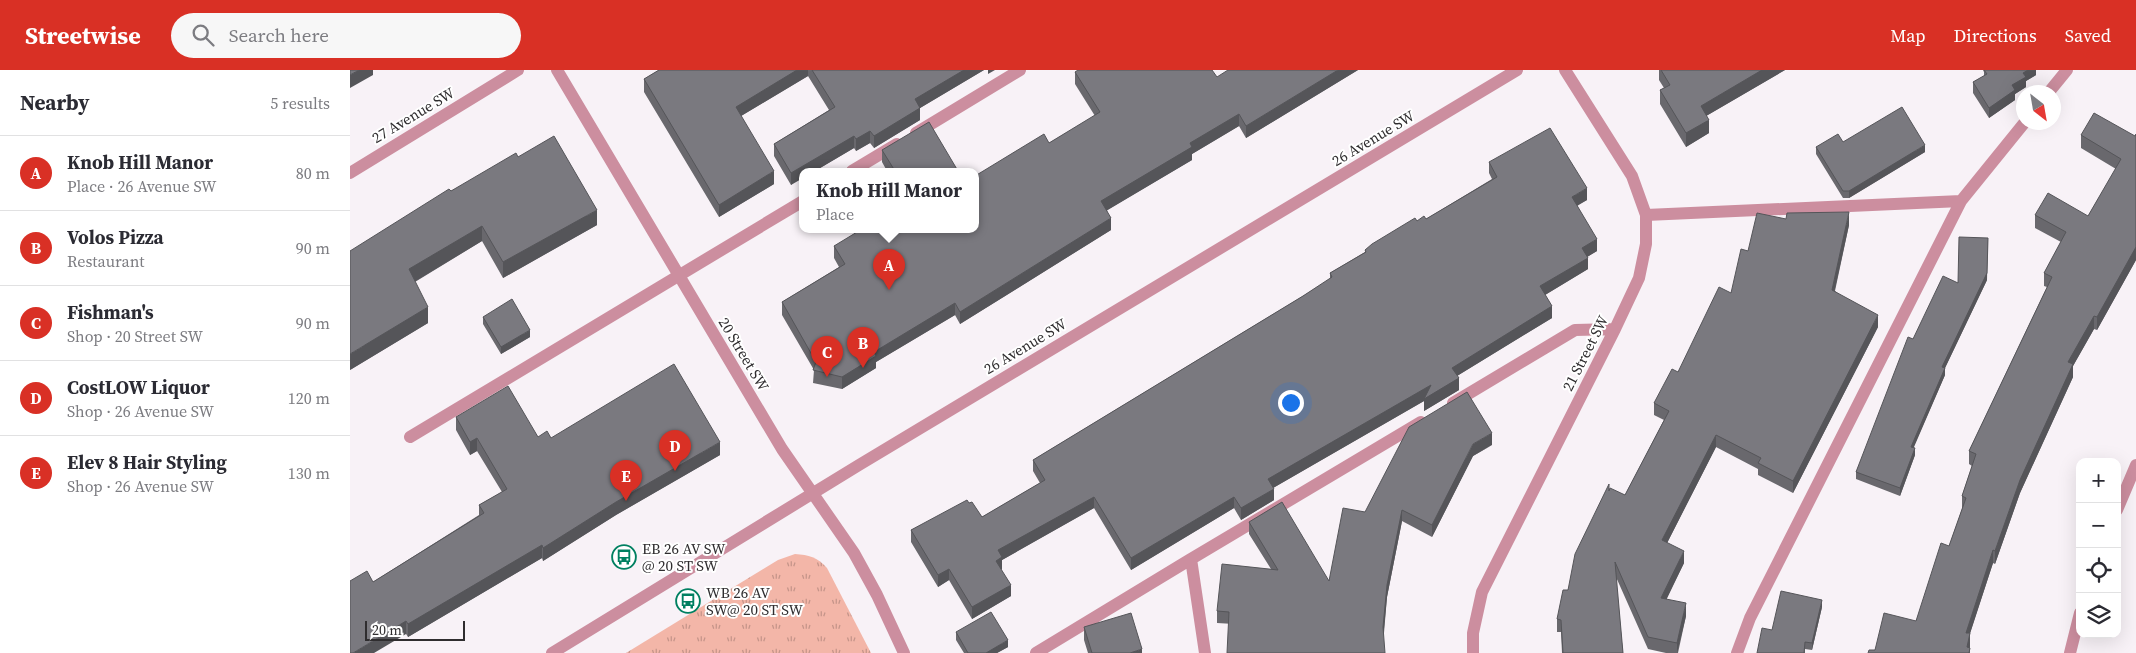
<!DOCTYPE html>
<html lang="en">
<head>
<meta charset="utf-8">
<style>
  body { margin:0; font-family:"Source Serif 4",serif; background:#f7f7f7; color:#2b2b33 }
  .controls { position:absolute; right:15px; bottom:15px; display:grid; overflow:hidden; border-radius:10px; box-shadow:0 5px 20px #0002 }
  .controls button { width:45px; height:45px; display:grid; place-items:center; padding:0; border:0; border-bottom:1px solid #e1e1e2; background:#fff; color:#2b2b33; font:25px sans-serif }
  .compass { position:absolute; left:1666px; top:15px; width:45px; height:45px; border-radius:50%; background:#fff; box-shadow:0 5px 20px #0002; rotate:149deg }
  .scale { position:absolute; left:15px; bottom:12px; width:100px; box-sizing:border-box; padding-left:5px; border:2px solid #2f2d2f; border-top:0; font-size:14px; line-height:18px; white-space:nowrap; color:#2f2d2f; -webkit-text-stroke:4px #fff; paint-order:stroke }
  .you { position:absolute; left:940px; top:332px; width:18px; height:18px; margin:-12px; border:4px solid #fff; border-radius:50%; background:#1a73e8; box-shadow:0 0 0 8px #1a73e833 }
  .badge { display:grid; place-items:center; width:32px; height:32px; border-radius:50%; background:#d93025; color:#fff; font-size:16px; font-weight:700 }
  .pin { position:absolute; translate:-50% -41px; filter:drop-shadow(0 1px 2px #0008) }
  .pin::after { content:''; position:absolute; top:26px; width:18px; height:15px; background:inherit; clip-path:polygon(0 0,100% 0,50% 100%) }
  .popup { position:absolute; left:449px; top:98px; width:180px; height:65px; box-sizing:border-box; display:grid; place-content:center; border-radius:10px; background:#fff; filter:drop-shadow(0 1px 4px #0005); font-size:16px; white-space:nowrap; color:#7c7c81 }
  .popup b { font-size:19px; color:#2b2b33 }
  .popup::after { content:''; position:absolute; left:50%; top:100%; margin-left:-10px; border:10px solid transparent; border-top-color:#fff }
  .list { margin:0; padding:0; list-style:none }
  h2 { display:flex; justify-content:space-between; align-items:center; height:65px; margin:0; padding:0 20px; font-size:21px }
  h2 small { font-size:16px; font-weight:400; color:#7c7c81 }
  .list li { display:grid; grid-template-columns:32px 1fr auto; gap:15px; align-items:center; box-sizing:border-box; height:75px; padding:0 20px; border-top:1px solid #e1e1e2 }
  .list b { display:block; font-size:19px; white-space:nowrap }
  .list p { margin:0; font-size:16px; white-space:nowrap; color:#7c7c81 }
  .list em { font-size:16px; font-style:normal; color:#7c7c81 }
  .icon { flex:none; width:28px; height:28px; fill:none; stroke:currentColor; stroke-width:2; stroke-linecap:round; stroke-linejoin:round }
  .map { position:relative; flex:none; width:1786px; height:583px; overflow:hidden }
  header { display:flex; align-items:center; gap:30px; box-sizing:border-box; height:70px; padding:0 25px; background:#d93025; color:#fff }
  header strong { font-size:24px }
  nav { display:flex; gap:28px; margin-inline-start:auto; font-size:18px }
  .search { width:350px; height:45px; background:#f7f7f7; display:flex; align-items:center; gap:12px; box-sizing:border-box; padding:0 18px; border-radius:28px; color:#7c7c81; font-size:19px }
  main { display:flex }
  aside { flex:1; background:#fff }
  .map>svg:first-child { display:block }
</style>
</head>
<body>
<header>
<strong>Streetwise</strong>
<div class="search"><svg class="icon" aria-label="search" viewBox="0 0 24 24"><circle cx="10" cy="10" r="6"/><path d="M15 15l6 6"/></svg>Search here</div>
<nav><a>Map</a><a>Directions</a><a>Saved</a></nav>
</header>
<main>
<aside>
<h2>Nearby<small>5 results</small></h2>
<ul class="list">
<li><span class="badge">A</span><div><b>Knob Hill Manor</b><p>Place · 26 Avenue SW</p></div><em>80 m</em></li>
<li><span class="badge">B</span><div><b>Volos Pizza</b><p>Restaurant</p></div><em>90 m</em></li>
<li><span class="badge">C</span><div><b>Fishman's</b><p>Shop · 20 Street SW</p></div><em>90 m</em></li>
<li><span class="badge">D</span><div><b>CostLOW Liquor</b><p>Shop · 26 Avenue SW</p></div><em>120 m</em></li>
<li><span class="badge">E</span><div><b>Elev 8 Hair Styling</b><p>Shop · 26 Avenue SW</p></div><em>130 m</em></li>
</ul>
</aside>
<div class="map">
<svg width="1786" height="583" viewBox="0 0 1786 583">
  <defs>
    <pattern id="park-tufts" width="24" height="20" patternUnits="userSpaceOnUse" patternTransform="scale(1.25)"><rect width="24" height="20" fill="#f3b6a8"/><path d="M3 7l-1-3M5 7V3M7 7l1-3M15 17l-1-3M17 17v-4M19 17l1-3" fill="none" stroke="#c59489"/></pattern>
  </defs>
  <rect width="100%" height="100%" fill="#f8f2f7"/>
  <path fill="url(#park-tufts)" d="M445,484C459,485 467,487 477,498L521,583H276L428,490Z"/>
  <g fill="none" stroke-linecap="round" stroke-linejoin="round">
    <path stroke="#cc8e9f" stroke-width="12" d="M207,0L432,379L504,483L527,525L554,583
      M1699,22L1717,0
      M566,63L670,0
      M502,101L547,74
      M0,103L168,0
      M1296,145L1611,131
      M1103,333L1225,260L1265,259
      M60,367L453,131
      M1767,440L1786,395
      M202,583L509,395L1167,0
      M686,583L841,489
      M855,583L841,489L1071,352
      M1123,583V563L1132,522L1265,259L1289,208L1296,174V145L1282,106L1215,0
      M1387,583L1400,548L1611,131L1675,52
      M1720,583L1730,543"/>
  </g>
  <path fill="#69686d" d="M309,0H634L570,38V50L524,78L520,73L506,81L504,78L465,101H453L441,115L424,86V74L479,40L458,6L391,46L424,114L369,147L294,22V9Z
    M1008,0L896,68L889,56L842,84V90L757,140L761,160L610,254L605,245L526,292V298L492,319L463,313L464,300L432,245V232L489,197L484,188V176L699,73L745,46L725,14V2L867,7Z
    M1309,0H1435L1356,46L1359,63L1336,77L1310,34V20L1314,18L1309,10Z
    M1633,0H1686V5L1676,11V17L1665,24V30L1639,48L1623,23V12L1634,6V2Z
    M1786,64V190L1747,260L1744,259L1723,296V307L1670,423L1645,494L1643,493L1620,563V583L1525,580L1566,551L1599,476L1612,439V426L1622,396L1619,394V381L1697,217L1694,216V203L1711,172L1685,158V145L1738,146L1766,99L1731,78V65L1785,66Z
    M1493,72L1575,82L1499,128H1493L1466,84V77Z
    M532,80L608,101H537L532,92Z
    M168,87L247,155L153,208L132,171L65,212L78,253L0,300L101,121Z
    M1139,92L1237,130L1227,135L1247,181L1237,187L1238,199L1195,225L1202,248L1107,306L1109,320L1074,341V331L923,418L924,430L891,450L884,438L781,500L744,438L652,490V499H651L661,526L622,549L599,510L588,517L561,472V460L619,433L632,447L690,413L683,401V390L953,226L980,209V203L1015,182V180L1067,151L1076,149L1142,109L1139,103Z
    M1436,149L1499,155L1485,221L1528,257L1443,423L1408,405V399L1366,377L1317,473L1334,493L1316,529L1336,546L1328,583H1316L1298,579L1266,507L1273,583H1212L1211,562H1207V549L1218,520L1259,421L1275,425L1314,350L1304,345V333L1328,302L1381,223L1398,181Z
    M1637,210L1595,298V305L1563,378L1565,385L1550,426L1506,409V402L1563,269L1608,213Z
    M133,247L180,267L151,284L133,254Z
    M106,347L188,367L370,385L266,445L193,491L192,488L58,567L23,512L129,445V435L152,422L127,381L120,385L106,360Z
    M1142,375L1123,386L1082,467L1052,451L1037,527L1034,563L867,553V541L921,499L899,464V452L979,511L1015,442Z
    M1472,537L1462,580L1455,579V583H1407L1422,560Z
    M734,557L792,583H738L734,570Z
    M606,562L658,577L647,583H614L606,570Z"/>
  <path fill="#555559" d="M9,0H23V5L0,18V5Z
    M447,0H458V6L386,49V37Z
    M614,0H634L565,41V29Z
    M638,0H645L638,4Z
    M988,0H1008L896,68V56Z
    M1412,0H1435L1351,49V36Z
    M1678,0H1686V5L1676,11V17L1665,24V30L1639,48V38L1662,15L1673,3Z
    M570,38V50L524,78V66Z
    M889,44V56L842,84V90L751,144V131L840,73Z
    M1359,50V63L1336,77V63Z
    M520,61V73L506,81V69Z
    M504,66V78L465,101H453V108L441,115V103Z
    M1575,75V82L1499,128V121Z
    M424,101V114L369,147V135Z
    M1237,118V130L1222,139V127Z
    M247,140V155L153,208V192Z
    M1499,142V155L1482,232V220Z
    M761,148V160L610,254V242Z
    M132,156V171L59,215V199Z
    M1638,168L1637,210L1595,298V305L1561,384V377L1592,297Z
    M1247,169V181L1232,190V178Z
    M1786,177V190L1747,260V247Z
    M1238,188V199L1190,228V216Z
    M605,233V245L526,292V298L492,319V307L524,282Z
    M1202,236V248L1102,309V298Z
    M78,237V253L0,300V284Z
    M1528,245V257L1443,423V411Z
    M1744,246V259L1723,296V307L1670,423L1645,494V481L1670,410L1718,292Z
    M180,260V267L151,284V277Z
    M1109,308V320L1074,341V331L918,421V409L1081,315Z
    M1142,363V375L1123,386L1082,467V455L1123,374Z
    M1366,365V377L1312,483V470Z
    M127,368V381L120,385V372Z
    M370,372V385L266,445L193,491V478L266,432Z
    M1565,378V385L1550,426V418Z
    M924,419V430L891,450V438Z
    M744,427V438L652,490V499L646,502V491L648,480Z
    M884,427V438L781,500V488Z
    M1052,440V451L1037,527L1033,569V557L1037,515Z
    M192,475V488L58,567V554Z
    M1643,480V493L1616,576V563Z
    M1334,481V493L1311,541V528Z
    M599,499V510L588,517V505Z
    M661,515V526L622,549V537Z
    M1472,530V537L1462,580V573Z
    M1336,533V546L1327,583V573Z
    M56,551V564L24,583H3Z
    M1620,563V576L1619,583L1617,577Z
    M658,570V577L647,583H636Z
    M792,579V583H780Z"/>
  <path fill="#7a797f" stroke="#555559" d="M0,0H9L0,5Z
    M309,0H447L386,37L424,101L369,135L294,9Z
    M462,0H614L565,29L570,38L524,66L520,61L506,69L504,66L441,103L424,74L485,37Z
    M728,0H862L867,7L878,0H988L896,56L889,44L840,73L842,77L751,131L761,148L610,242L605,233L524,282L526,286L492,307L463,300L466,292L432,232L495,194L484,176L512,159H625V106L694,64L699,73L750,42L725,2Z
    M1311,0H1412L1351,36L1359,50L1336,63L1310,20L1320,15Z
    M1634,0H1678L1673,3L1676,7L1662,15L1665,20L1639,38L1623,12L1637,4Z
    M1552,37L1575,75L1499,121H1493L1466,77L1488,64L1493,72Z
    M1744,43L1785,66L1786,64V177L1747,247L1744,246L1718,292L1723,294L1670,410L1645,481L1643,480L1616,563H1620L1617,577L1620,578L1619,583H1518L1519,580H1525L1534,543L1566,551L1591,473L1599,476L1616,428L1612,426L1626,384L1619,381L1702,207L1694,203L1716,162L1685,145L1698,123L1738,146L1771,89L1731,65Z
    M579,52L608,101H545L532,80Z
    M1200,58L1237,118L1222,127L1247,169L1232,178L1238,188L1190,216L1202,236L1102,298L1109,308L1074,329L1081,315L918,409L924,419L891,438L884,427L781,488L744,427L648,480L652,487L646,491L661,515L622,537L599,499L588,505L561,460L617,430L619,433L622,432L632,447L695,410L683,390L953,226L982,207L980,203L1016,182L1015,180L1022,174L1065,148L1067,151L1074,146L1076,149L1147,107L1139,92Z
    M204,66L247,140L153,192L132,156L59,199L78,237L0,284V181L99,119L101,121L166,83L168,87Z
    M1499,142L1482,220L1528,245L1443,411L1408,393L1411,388L1366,365L1312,470L1334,481L1311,528L1336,533L1327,573L1298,567L1265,492L1273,583H1213L1211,550L1207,549L1213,520H1218L1225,484L1259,414V421L1260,418L1275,425L1319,341L1304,333L1322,299L1328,302L1369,217L1381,223L1391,179L1398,181L1407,143L1436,149L1437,143Z
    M1609,167L1638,168L1637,203L1592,297L1595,298L1561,377L1565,378L1550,418L1506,402L1558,267L1563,269L1593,206L1608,213Z
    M162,229L180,260L151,277L133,247Z
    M324,294L370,372L266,432L193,478L192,475L58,554L56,551L3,583H0V511L17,501L23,512L134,443L129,435L157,419L127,368L120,372L106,347L158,316L188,367L197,361L201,368Z
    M1117,322L1142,363L1123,374L1082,455L1052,440L1037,515L1033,557L1035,583H877L879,542L867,541L872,494L928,500L899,452L932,432L979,511L993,438L1015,442L1059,357Z
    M1431,521L1472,530L1462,573L1455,572L1454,583H1407L1412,558L1422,560Z
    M641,542L658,570L636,583H618L606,562Z
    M781,543L792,579L780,583H742L734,557Z"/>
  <defs>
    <g id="bus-ring" transform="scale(1.25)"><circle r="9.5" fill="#fff" stroke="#008061" stroke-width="1.5"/><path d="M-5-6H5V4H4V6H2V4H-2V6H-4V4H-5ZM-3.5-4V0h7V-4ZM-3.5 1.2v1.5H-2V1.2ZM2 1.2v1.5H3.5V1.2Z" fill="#008061"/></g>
  </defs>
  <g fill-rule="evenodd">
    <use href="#bus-ring" x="274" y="487"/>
    <use href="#bus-ring" x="338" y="531"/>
  </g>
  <g text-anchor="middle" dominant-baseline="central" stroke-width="4" stroke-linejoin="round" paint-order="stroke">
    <g font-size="15" fill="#2f2d2f" stroke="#fff">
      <text transform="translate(63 45) rotate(-31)">27 Avenue SW</text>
      <text transform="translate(1023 68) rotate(-31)">26 Avenue SW</text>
      <text transform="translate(675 276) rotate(-31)">26 Avenue SW</text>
      <text transform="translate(1235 283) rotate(-63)">21 Street SW</text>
      <text transform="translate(394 284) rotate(59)">20 Street SW</text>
    </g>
    <g font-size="15" fill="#2f2d2f" stroke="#fff" text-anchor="start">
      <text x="292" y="478">EB 26 AV SW<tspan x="292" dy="17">@ 20 ST SW</tspan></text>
      <text x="356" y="522">WB 26 AV<tspan x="356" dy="17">SW@ 20 ST SW</tspan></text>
    </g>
  </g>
</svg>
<div class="controls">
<button>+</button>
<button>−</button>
<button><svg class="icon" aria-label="locate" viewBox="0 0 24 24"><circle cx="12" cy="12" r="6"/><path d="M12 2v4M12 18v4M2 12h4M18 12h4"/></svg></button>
<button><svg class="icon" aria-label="layers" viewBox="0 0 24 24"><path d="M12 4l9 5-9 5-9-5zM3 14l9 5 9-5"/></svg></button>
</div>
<svg class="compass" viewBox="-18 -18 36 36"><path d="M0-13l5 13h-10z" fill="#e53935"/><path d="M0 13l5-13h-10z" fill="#7c7c81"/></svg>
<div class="scale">20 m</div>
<div class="you"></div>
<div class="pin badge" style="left:539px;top:220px">A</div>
<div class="popup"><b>Knob Hill Manor</b>Place</div>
<div class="pin badge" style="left:513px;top:298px">B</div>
<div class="pin badge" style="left:477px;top:307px">C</div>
<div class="pin badge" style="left:325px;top:401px">D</div>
<div class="pin badge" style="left:276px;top:431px">E</div>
</div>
</main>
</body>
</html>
